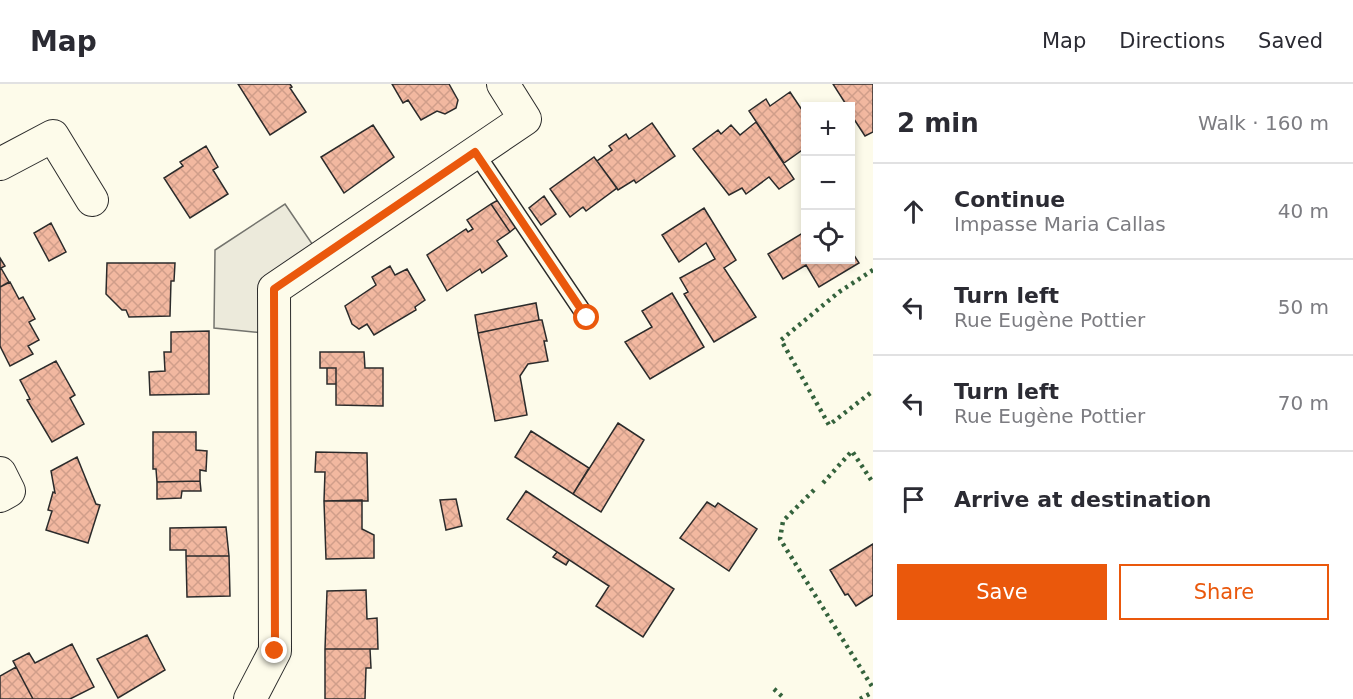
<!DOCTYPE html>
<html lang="en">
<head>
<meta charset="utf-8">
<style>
  body { margin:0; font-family:"DejaVu Sans",sans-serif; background:#f2f2f3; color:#2b2b33 }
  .controls { position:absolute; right:18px; top:18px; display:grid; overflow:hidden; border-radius:0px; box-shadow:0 3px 9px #0003 }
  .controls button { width:54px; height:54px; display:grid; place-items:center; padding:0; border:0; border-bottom:2px solid #e1e1e2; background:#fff; color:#2b2b33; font:30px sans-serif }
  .stop { position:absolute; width:18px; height:18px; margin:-14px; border:4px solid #ea580c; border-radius:50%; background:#fff }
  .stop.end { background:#ea580c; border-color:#fff; box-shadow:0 2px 6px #0008 }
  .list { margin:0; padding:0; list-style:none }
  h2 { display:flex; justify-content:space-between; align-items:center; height:78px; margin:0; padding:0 24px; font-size:26px }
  h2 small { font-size:20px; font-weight:400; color:#7c7c81 }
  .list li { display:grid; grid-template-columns:39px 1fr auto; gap:18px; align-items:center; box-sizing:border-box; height:96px; padding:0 24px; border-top:2px solid #e1e1e2 }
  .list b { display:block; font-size:22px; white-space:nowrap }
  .list p { margin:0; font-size:20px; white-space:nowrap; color:#7c7c81 }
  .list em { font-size:20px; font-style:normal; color:#7c7c81 }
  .actions { display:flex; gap:12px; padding:18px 24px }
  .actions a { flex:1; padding:14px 0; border:2px solid #ea580c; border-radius:0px; text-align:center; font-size:21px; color:#ea580c }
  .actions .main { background:#ea580c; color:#fff }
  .icon { flex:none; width:33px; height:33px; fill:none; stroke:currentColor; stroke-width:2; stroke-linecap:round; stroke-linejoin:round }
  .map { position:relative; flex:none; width:873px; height:615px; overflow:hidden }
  header { display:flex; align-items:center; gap:36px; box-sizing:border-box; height:84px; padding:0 30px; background:#fff; border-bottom:2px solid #e1e1e2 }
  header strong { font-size:28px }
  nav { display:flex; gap:33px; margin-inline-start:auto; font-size:21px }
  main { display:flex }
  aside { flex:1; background:#fff }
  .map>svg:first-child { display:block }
</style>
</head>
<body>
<header>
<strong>Map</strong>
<nav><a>Map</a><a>Directions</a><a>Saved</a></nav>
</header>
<main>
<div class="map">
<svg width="873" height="615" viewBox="0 0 873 615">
  <defs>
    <pattern id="building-cross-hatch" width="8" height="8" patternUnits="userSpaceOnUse" patternTransform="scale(1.5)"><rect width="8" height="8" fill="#f2b8a0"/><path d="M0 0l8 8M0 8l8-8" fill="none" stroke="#d09e8a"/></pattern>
  </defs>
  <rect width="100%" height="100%" fill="#fdfbea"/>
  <path fill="#eceadb" stroke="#74746e" stroke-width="1.5" d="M285,120L321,173L274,205L275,250L214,244L215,166Z"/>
  <path fill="url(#building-cross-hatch)" stroke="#2b2b2b" stroke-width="1.5" d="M238,0H290L292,3L290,4L306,28L270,51Z
    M392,0H449L458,16L456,24L445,30L437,27L421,36L408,16L403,19Z
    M833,0H873V48L865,52L850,29V22H847Z
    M790,8L802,26L806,24V71L801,67L784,79L749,27L766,15L770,22Z
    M756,38L794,95L779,105L769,93L746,110L742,104L729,111L693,65L718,46L721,50L731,41L740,51Z
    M652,39L675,72L636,99L634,96L618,106L597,77L612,66L609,62L626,50L629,55Z
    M373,41L394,73L344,109L321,73Z
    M206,62L218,83L213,86L228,110L190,134L164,94L183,82L180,78Z
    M594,73L617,104L586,127L583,123L570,133L550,105Z
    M544,112L556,130L541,141L529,124Z
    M498,116L516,143L510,148L491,120Z
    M491,120L510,148L497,157L507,172L482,189L480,185L447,207L427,171L466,145L468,148L473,145L467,136Z
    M704,124L736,176L724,184L756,233L714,258L684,210L688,208L680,194L715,175L706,159L679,178L662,151Z
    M51,139L66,168L49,177L34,149Z
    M806,147V176H850V165L859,179L819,203L806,181L783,195L768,170Z
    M0,174L5,182L1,184L9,198L0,203Z
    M107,179H175L174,197H171L170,232L129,233L126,226H122L106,210Z
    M390,182L395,191L407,185L425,216L415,223L416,226L374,251L367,240L359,245L352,240L345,222L376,201L372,193Z
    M10,198L19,215L23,213L35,235L29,238L39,256L28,262L33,270L10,282L0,262V203Z
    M672,209L704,263L650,295L625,258L652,243L642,227Z
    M536,219L539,236L478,249L475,231Z
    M539,236H542L547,257H544L548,277L528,280L520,292L527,331L495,337L478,249Z
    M209,247V310L150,311L149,288L165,287L164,268H171V248Z
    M320,268H364L365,284H383V322L336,321V284H320Z
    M56,277L75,311L70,314L84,340L52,358L27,316L30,315L20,296Z
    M327,284H336V300H327Z
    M618,339L644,356L601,428L573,410Z
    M531,347L589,384L573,410L515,373Z
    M153,348H196V366L207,367L206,387L200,386V397L157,398L156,385H153Z
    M316,368L367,369L368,417H324L325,388H315Z
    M77,373L96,420L100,421L88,459L46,446L52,427L48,426L53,408L55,409L51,387Z
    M200,397L201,407H182L181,414L157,415V398Z
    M526,407L674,505L643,553L596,522L609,502L507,435Z
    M456,415L462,442L446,446L440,416Z
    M362,416V445L374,451V474L326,475L324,417Z
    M707,418L715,423L718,419L757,445L729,487L680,454Z
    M226,443L229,472H186V466H170V444Z
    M873,460V511L856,522L848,510L845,511L830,486Z
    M557,468L569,476L566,481L553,473Z
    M186,472H229L230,512L187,513Z
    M366,506L367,535L377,534L378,565H325L327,507Z
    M147,551L165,586L118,614L97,575Z
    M72,560L94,603L70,615H33L13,577L29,569L35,579Z
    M325,565H370L371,584H366L365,615H325Z
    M16,583L33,615H0V592Z"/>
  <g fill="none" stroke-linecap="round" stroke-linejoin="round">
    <g stroke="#2b2b2b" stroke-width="19">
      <path id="lane" d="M475,68L587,234"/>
    </g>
    <g stroke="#2b2b2b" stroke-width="34">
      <path id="street" d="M0,80L53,52L92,116
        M0,389L9,407L0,412
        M250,615L275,567L274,205L525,35L503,0"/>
    </g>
    <use href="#lane" stroke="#fdfbea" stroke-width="16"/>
    <use href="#street" stroke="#fdfbea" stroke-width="32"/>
    <path stroke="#34623c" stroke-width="4.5" stroke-dasharray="3 4.5" stroke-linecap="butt" d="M873,186L839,208L781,256L829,341L873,307
      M823,399L852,367L873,399
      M814,406L783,437L780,455L873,604
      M774,605L785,615
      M860,615L873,608"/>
  </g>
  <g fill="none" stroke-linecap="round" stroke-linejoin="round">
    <path stroke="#ea580c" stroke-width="8" d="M275,567L274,205L475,68L587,234"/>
  </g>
</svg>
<div class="controls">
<button>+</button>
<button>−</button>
<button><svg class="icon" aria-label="locate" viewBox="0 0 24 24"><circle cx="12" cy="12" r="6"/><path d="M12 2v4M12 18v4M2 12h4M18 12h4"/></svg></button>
</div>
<div class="stop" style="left:587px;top:234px"></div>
<div class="stop end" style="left:275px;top:567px"></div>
</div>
<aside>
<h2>2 min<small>Walk · 160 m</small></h2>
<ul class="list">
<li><svg class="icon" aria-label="ahead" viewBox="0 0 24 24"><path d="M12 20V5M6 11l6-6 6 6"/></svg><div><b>Continue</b><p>Impasse Maria Callas</p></div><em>40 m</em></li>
<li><svg class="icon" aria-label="left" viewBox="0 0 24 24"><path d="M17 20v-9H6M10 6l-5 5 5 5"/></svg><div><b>Turn left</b><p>Rue Eugène Pottier</p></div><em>50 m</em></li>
<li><svg class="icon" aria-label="left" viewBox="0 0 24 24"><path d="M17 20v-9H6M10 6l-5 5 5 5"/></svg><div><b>Turn left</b><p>Rue Eugène Pottier</p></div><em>70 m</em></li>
<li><svg class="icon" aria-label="arrive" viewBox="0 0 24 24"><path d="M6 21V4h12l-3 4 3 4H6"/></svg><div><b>Arrive at destination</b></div></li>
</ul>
<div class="actions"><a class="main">Save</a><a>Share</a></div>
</aside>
</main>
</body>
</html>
